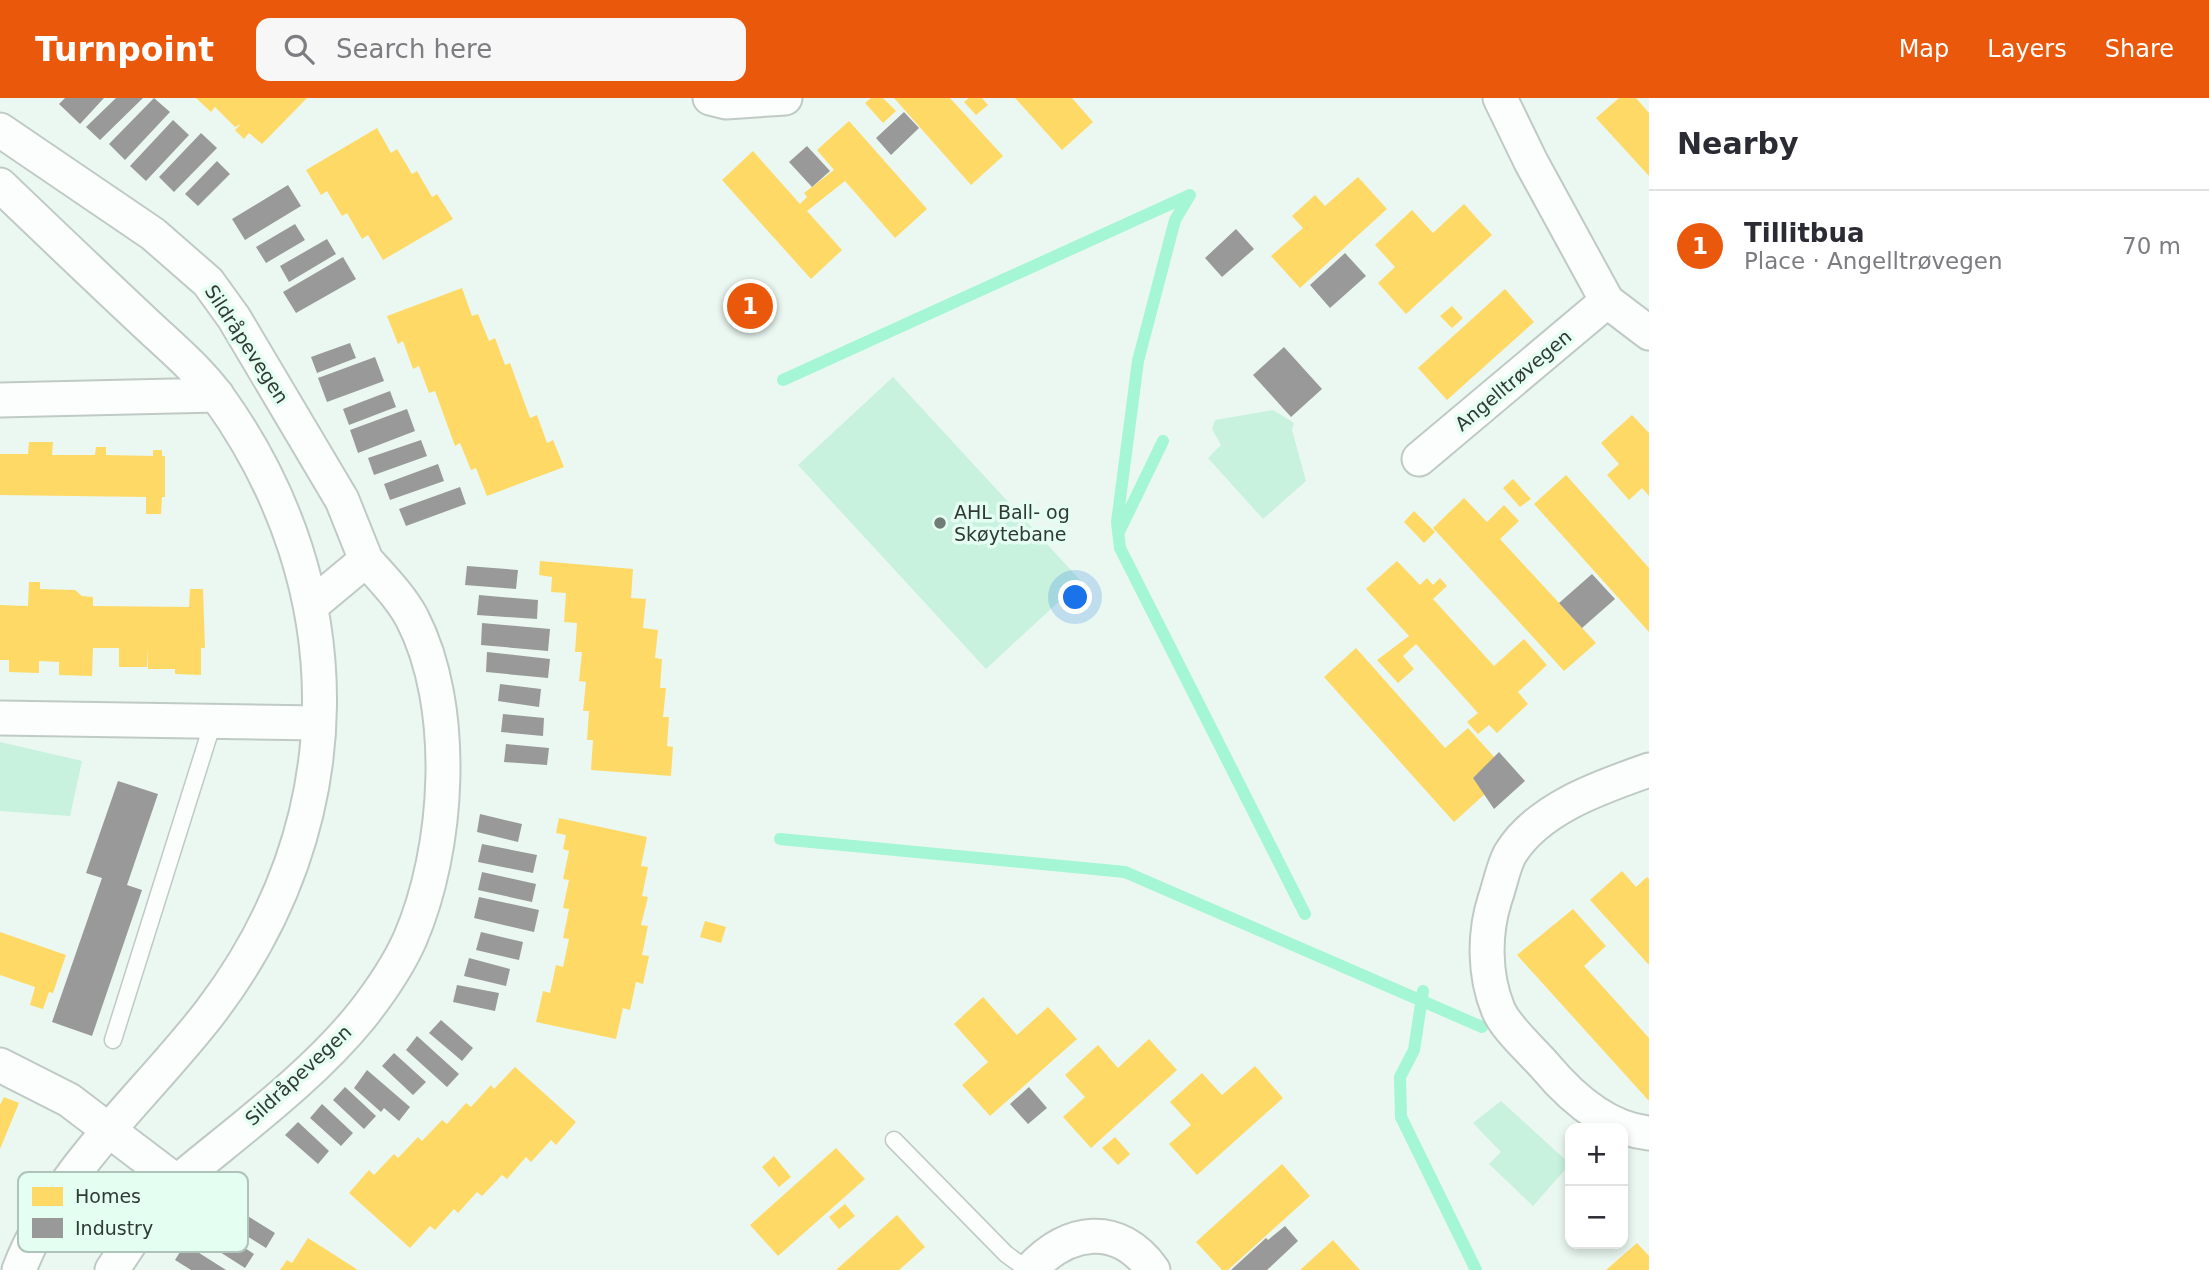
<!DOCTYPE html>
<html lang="en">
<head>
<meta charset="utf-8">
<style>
  body { margin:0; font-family:"DejaVu Sans",sans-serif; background:#f7f7f7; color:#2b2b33 }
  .controls { position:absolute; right:21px; bottom:21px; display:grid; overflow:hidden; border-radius:14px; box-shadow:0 4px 10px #0003 }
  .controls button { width:63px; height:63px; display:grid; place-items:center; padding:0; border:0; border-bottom:2px solid #e1e1e2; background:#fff; color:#2b2b33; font:35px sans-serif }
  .you { position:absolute; left:1076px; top:500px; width:24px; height:24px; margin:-18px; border:5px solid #fff; border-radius:50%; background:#1a73e8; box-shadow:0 0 0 10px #1a73e833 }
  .badge { display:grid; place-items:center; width:46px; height:46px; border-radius:50%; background:#ea580c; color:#fff; font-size:23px; font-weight:700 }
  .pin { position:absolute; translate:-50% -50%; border:4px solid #fff; box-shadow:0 2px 7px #0006 }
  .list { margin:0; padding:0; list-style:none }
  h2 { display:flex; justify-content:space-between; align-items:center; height:91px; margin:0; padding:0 28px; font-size:30px }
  h2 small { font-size:23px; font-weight:400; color:#7c7c81 }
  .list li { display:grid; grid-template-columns:46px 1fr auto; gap:21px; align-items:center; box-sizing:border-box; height:112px; padding:0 28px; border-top:2px solid #e1e1e2 }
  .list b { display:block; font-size:26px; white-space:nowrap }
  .list p { margin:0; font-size:23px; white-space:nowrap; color:#7c7c81 }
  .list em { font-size:23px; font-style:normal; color:#7c7c81 }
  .icon { flex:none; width:38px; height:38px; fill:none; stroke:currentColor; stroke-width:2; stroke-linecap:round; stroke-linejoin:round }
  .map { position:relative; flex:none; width:1649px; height:1172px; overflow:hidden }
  header { display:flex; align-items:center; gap:42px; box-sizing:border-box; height:98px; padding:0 35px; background:#ea580c; color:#fff }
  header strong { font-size:33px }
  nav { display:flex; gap:38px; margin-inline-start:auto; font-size:24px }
  .search { width:490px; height:63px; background:#f7f7f7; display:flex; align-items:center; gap:18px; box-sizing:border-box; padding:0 24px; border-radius:14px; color:#7c7c81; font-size:26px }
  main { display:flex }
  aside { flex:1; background:#fff }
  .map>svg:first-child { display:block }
</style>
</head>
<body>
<header>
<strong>Turnpoint</strong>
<div class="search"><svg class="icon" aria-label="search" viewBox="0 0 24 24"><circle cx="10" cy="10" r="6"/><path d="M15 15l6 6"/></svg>Search here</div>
<nav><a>Map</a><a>Layers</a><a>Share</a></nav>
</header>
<main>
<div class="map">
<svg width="1649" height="1172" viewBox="0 0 1649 1172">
  <rect width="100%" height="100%" fill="#eaf8f1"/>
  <path fill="#c8f1de" d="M893,279L1081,483L986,571L798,367Z
    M1273,312L1294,325L1292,332L1306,383L1263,421L1208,360L1221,347L1212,331L1215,322Z
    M0,644L82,663L70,718L0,713Z
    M1501,1003L1570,1066L1533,1108L1489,1066L1501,1054L1473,1025Z"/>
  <path fill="#ffd966" d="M196,0H307L262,46L249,35L244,41L235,32L241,26L235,29L215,9L211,14Z
    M871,0H883L896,13L883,25L865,5Z
    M894,0H950L1003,58L971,87Z
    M969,0H982L988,7L976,17L964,4Z
    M1015,0H1072L1093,24L1062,52Z
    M1619,0H1636L1649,15V78L1596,20Z
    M849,23L927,111L895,140L845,83L807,113L842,152L811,181L722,82L753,53L800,106L807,99L804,95L834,72L817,52Z
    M377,30L391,55L397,51L412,76L417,73L432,99L437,96L453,121L383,162L368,137L362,141L347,115L342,118L327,93L321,97L306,72Z
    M1358,79L1387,111L1300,190L1271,158L1303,130L1292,118L1315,97L1325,108Z
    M1464,106L1492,137L1406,216L1378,185L1395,169L1375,147L1412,112L1433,135Z
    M462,190L472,218L478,216L489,243L495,240L505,267L510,265L530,320L537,317L547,345L553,342L564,369L487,398L476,370L471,372L460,345L455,348L435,293L429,295L419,268L413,271L403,243L398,246L387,218Z
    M1505,191L1534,224L1447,302L1418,270Z
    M1452,208L1463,220L1452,230L1440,218Z
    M1632,317L1649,335V398L1642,390L1629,402L1607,377L1619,366L1601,345Z
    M29,344H53L52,357H95L96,349H106V357L153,358V352H162V358H165V399H162L161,416H146V399L0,397V356H28Z
    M1566,377L1649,470V534L1534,406Z
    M1513,381L1531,401L1520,409L1503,390Z
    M1464,400L1487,424L1504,407L1519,423L1500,441L1596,545L1564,573L1433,430Z
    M1414,413L1435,434L1424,445L1404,424Z
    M540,463L633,471L631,500L646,501L643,530L658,532L655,560L662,561L660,590H666L663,619H669L667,648L673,649L671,678L591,672L593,642H587L589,613H583L586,584L579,583L582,554H575L577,525L564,524L566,495L551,494L552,479L539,477Z
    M1397,463L1420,487L1427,480L1433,487L1440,480L1447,488L1433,501L1494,568L1524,541L1547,567L1518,594L1528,606L1497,635L1489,627L1478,636L1467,624L1478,615L1416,546L1403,558L1414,571L1398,585L1377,562L1409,538L1366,491Z
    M29,484H40V491L75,492L82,498L93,499V508L189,509L190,491H203L205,550H201V577L175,576V571H148V550L147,569H119V550H93L92,578L59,577V564L39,563V575L9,574V562H0V507L28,508Z
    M1356,550L1445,650L1468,630L1495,660L1473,680L1486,695L1454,724L1324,579Z
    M559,720L647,739L641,768L648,769L642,798L648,799L641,827L648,828L642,857L649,858L643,886L636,884L630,912L623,910L616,941L536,924L543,893L550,895L556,867L563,869L569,841L563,840L569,811L563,810L569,782L563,781L569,753L563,751L566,737L556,735Z
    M1622,773L1636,789L1647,779L1649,781V867L1590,802Z
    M1573,811L1606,848L1584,868L1649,940V1003L1517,857Z
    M705,823L726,829L721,845L700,839Z
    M0,834L66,857L53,895L49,894L43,911L30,907L35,889L0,877Z
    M983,899L1017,937L1048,909L1077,941L990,1018L962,987L988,964L954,926Z
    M1149,941L1177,972L1091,1050L1063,1019L1085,999L1065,977L1098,947L1118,970Z
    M1255,968L1283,1000L1197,1077L1169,1046L1191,1027L1170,1004L1202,975L1222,997Z
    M515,969L576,1024L556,1047L551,1042L531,1064L526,1059L507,1081L502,1077L482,1098L477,1094L458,1115L454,1111L435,1132L430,1128L410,1150L349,1095L369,1072L374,1077L394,1056L398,1060L418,1039L422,1043L442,1022L447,1026L466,1005L471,1009L491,987L494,991Z
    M4,999L19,1005L0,1051V1007Z
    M1115,1039L1130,1056L1118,1067L1102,1050Z
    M836,1050L865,1081L778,1158L750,1127Z
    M774,1058L791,1079L779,1089L762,1069Z
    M1282,1066L1310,1098L1228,1172H1222L1196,1144Z
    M845,1106L855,1118L839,1131L829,1119Z
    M897,1117L925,1149L899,1172H836Z
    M308,1140L358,1172H280L287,1162L292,1165Z
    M1333,1142L1360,1172H1300Z
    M1637,1145L1649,1158V1172H1606Z"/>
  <path fill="#999" d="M65,0H104L80,26L59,6Z
    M116,0H143L100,42L86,29Z
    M154,0L170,14L125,62L109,46Z
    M904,14L919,30L891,57L876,40Z
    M173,22L189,37L146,83L130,68Z
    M201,35L217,50L174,94L159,79Z
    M807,48L830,73L812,89L789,64Z
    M217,63L230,76L198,108L185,96Z
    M288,87L301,108L245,142L232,121Z
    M295,126L305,142L266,165L256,149Z
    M1236,131L1254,151L1222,179L1205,160Z
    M327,141L336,156L289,184L280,168Z
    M1345,155L1366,178L1330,210L1310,187Z
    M343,159L356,181L296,215L283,194Z
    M742,187L770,218L757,229L730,198Z
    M350,245L356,260L317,275L311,259Z
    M1284,249L1322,291L1291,319L1253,277Z
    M375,259L384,283L327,304L318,280Z
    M390,293L396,309L349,327L343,311Z
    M407,311L415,333L358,355L350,332Z
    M421,342L427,358L374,377L368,360Z
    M438,366L444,383L390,402L384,386Z
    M460,389L466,406L406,428L399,411Z
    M467,468L518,472L516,491L465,487Z
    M1592,476L1615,501L1582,530L1559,505Z
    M479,497L538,502L537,521L477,517Z
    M482,525L550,531L548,553L481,547Z
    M487,554L550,561L548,580L486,574Z
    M500,586L541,591L539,609L498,603Z
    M503,616L544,620L543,638L501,634Z
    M506,646L549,650L547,667L504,664Z
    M1499,654L1525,683L1494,711L1473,680Z
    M118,683L158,696L127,787L142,792L92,938L52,924L102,780L86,775Z
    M480,716L522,726L518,744L477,734Z
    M482,746L537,757L533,775L478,764Z
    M482,774L536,786L532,804L478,792Z
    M479,799L539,812L534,834L474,820Z
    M481,834L523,844L519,862L476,852Z
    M469,860L510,871L506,888L464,878Z
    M457,887L499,895L495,913L453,904Z
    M441,922L473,950L462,963L429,935Z
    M417,938L459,976L447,989L406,952Z
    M394,955L426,984L413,997L382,968Z
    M367,972L410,1009L399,1023L384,1010L381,1014L354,990Z
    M345,989L376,1018L364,1031L333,1002Z
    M1029,989L1047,1010L1028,1026L1010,1006Z
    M322,1006L353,1035L341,1048L310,1020Z
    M298,1024L329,1053L318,1066L285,1037Z
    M227,1105L275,1135L266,1150L218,1120Z
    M207,1125L254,1156L245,1170L198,1140Z
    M1285,1128L1298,1143L1267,1172H1231L1266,1140L1268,1142Z
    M185,1146L226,1172H191L175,1162Z"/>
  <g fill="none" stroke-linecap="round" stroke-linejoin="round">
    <path stroke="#a4f6d4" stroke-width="12" d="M783,282L1190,97L1175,122L1138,263L1117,424L1120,450L1305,816
      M1119,434L1163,343
      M780,741L1125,774L1482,929
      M1423,893L1414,952L1400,979L1401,1019L1476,1172"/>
    <g stroke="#c0cac5" stroke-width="19">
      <path id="lane" d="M113,942L213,624
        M894,1042L1006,1156L1028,1172"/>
    </g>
    <g stroke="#c0cac5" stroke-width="37">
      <path id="street" d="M710,0L726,4L785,0
        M1500,0L1531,64L1607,203L1649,235
        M0,32L153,136L208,184L234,220L342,402L366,462L312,507
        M0,87C47,132 94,177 141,221C167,246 197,270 218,299C356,491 353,726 211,913C146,998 58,1070 19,1172
        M0,302L217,297
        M1419,361L1607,203
        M0,620L318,625
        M1649,672C1601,689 1538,710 1510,756C1503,769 1500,787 1495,801C1484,835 1484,877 1498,911C1504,928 1532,953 1545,968C1571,999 1607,1031 1649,1035
        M0,967L69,1002L177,1084C239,1032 310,981 362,917C380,894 398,868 410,841C449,751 458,609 412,520C400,498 382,480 366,462
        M112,1172L154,1109L177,1084
        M1030,1172C1068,1131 1118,1123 1153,1172"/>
    </g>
    <use href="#lane" stroke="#fcfefd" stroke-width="16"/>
    <use href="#street" stroke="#fcfefd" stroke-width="33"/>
  </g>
  <circle fill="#717c77" stroke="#e4fef1" stroke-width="2.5" cx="940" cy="425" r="7"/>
  <g text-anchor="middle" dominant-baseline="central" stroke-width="7" stroke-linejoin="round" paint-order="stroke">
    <g font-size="19" fill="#303a35" stroke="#e4fef1">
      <text transform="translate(247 246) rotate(57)">Sildråpevegen</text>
      <text transform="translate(1513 282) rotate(-40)">Angelltrøvegen</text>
      <text transform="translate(298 977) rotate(-43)">Sildråpevegen</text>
    </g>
    <g font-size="19" fill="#303a35" stroke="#e4fef1" text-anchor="start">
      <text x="954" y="414">AHL Ball- og<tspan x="954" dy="22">Skøytebane</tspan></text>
    </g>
  </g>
  <rect x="18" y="1074" width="230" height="80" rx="10" fill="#e4fef1" stroke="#aec3b9" stroke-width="2"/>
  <rect x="32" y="1089" width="31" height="19" fill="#ffd966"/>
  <rect x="32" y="1120" width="31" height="20" fill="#999"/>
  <g font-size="19" fill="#303a35">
    <text x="75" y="1105">Homes</text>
    <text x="75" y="1137">Industry</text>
  </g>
</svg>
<div class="controls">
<button>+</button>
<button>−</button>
</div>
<div class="you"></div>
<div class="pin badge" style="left:750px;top:208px">1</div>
</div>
<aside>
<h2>Nearby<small></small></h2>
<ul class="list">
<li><span class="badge">1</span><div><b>Tillitbua</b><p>Place · Angelltrøvegen</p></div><em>70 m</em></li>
</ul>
</aside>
</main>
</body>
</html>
